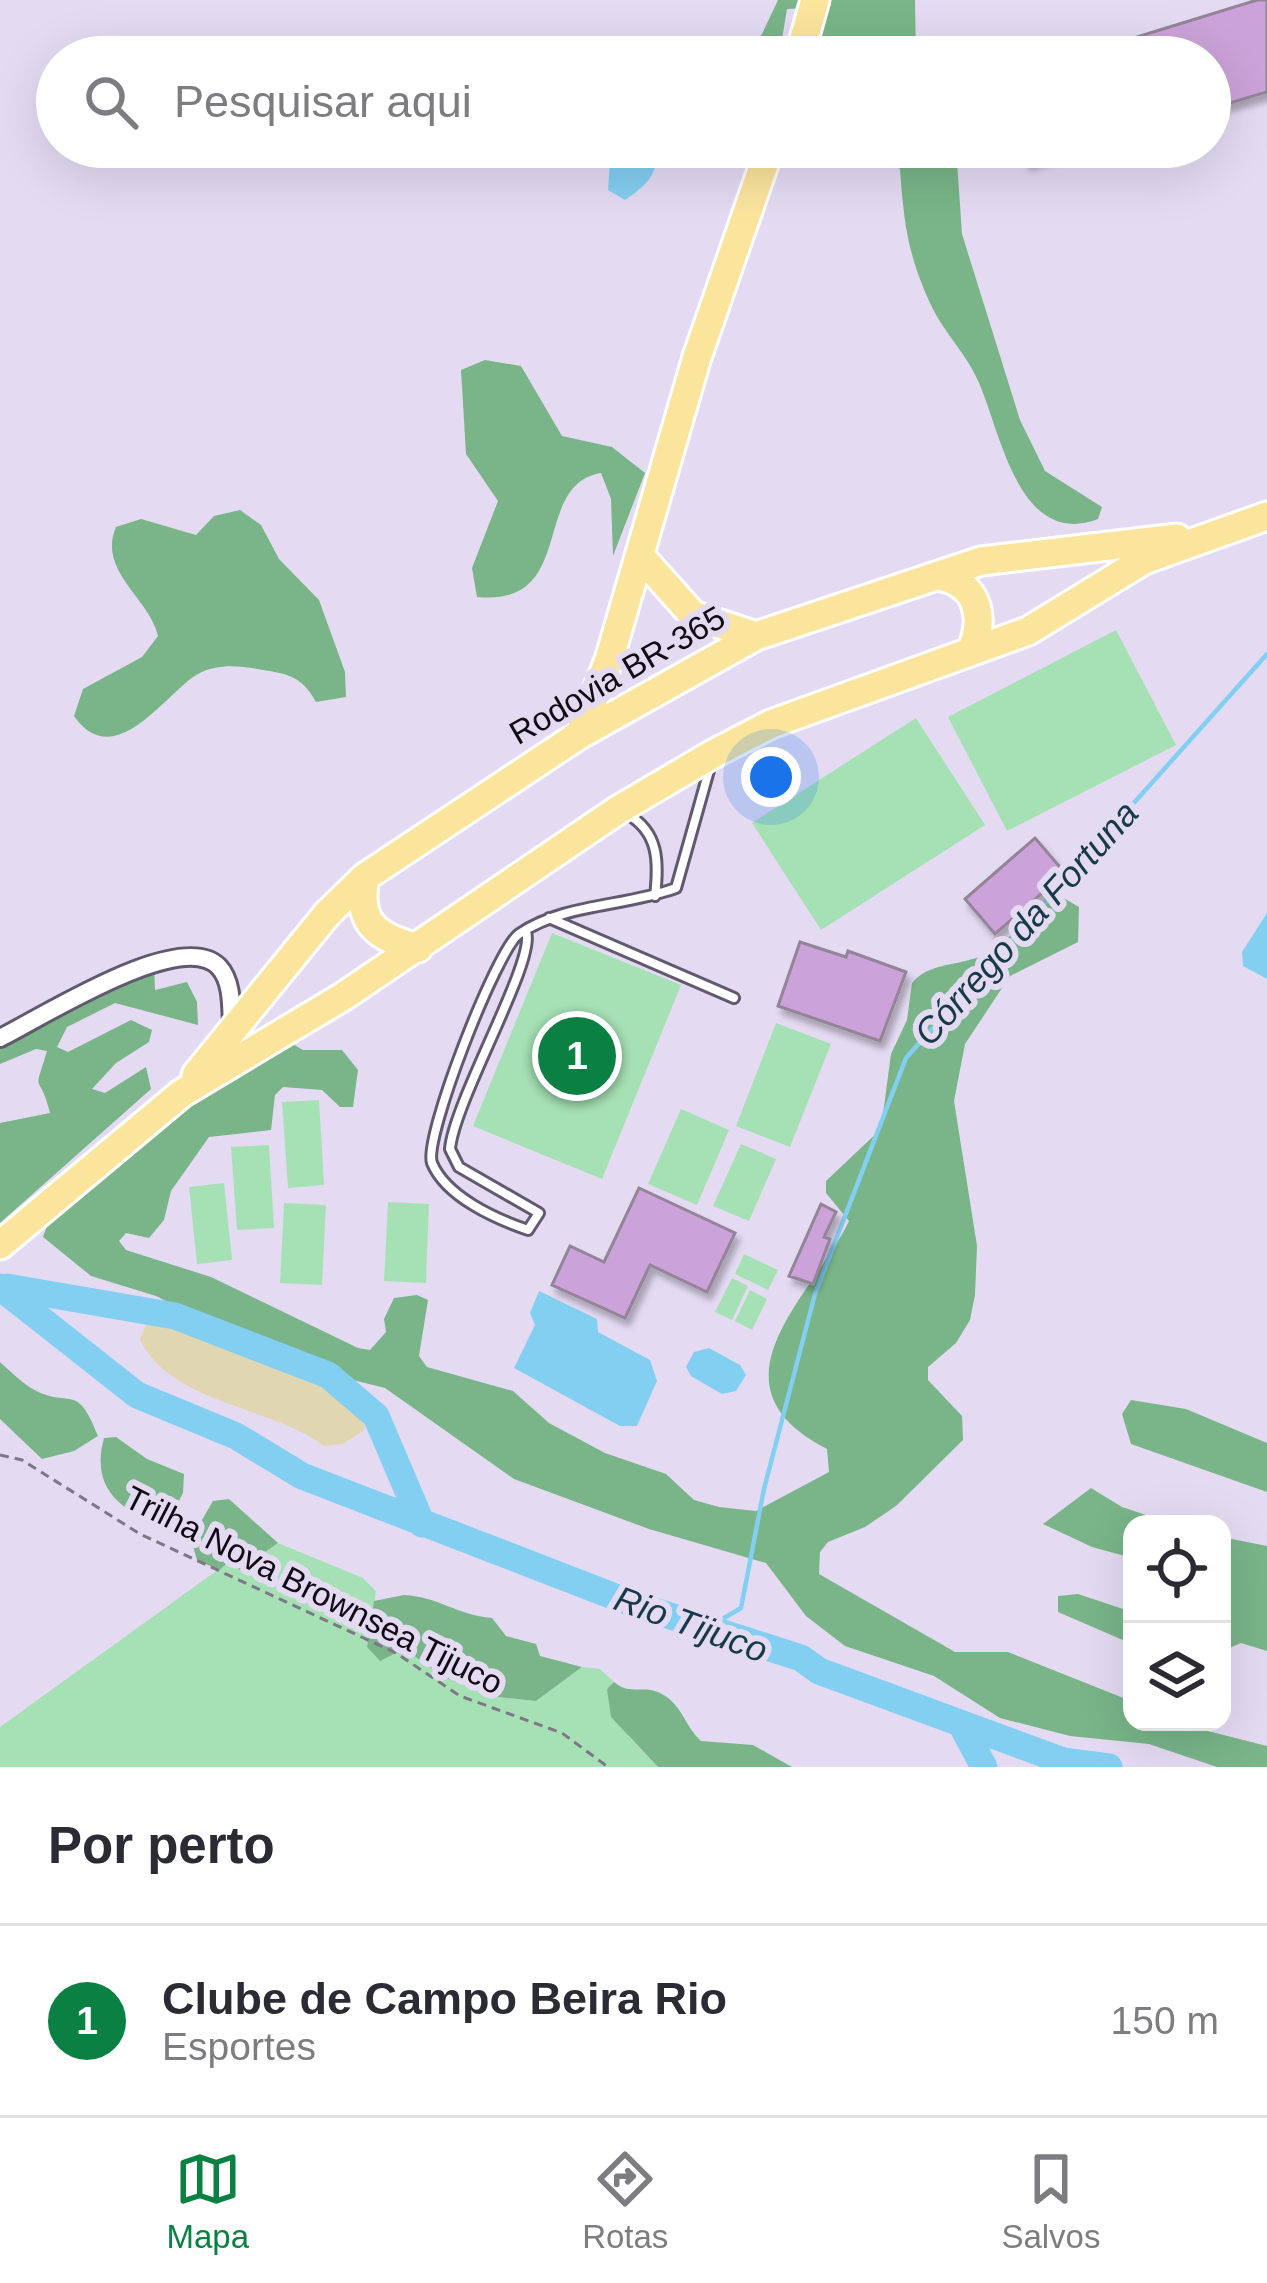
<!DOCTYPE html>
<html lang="pt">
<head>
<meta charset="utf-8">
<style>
  body { margin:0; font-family:Arial,sans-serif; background:#f7f7f7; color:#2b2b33 }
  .controls { position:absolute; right:36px; bottom:36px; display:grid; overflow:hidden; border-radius:24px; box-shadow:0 12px 48px #0002 }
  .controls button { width:108px; height:108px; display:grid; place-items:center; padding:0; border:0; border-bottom:3px solid #e1e1e2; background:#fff; color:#2b2b33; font:60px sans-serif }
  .you { position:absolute; left:771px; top:777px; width:42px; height:42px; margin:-30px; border:9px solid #fff; border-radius:50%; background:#1a73e8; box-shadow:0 0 0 18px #1a73e833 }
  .badge { display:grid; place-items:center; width:78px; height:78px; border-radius:50%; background:#0b8043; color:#fff; font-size:39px; font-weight:700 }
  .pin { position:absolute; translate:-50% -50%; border:6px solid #fff; box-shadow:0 3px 12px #0006 }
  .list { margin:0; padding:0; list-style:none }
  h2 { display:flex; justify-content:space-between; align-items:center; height:156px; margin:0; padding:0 48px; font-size:51px }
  h2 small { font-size:39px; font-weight:400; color:#7c7c81 }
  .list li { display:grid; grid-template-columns:78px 1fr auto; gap:36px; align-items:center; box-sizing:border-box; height:192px; padding:0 48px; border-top:3px solid #e1e1e2 }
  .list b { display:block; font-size:45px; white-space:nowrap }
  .list p { margin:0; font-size:39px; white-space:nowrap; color:#7c7c81 }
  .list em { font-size:39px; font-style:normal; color:#7c7c81 }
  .icon { flex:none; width:66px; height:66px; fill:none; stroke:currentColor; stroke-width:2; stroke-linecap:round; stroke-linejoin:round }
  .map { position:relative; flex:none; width:1267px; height:1767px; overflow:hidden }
  .search { position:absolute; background:#fff; box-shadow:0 12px 48px #0002; left:36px; right:36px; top:36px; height:132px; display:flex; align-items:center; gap:30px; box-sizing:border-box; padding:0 42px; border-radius:66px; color:#7c7c81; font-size:45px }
  .sheet { height:348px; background:#fff }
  nav { display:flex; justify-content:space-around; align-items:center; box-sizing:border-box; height:168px; border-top:3px solid #e1e1e2; background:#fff; font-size:33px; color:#7c7c81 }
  nav a { display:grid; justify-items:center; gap:6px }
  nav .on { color:#0b8043 }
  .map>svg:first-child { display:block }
</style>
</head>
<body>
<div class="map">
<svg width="1267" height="1767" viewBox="0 0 1267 1767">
  <defs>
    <filter id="shadow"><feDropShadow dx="4" dy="7" stdDeviation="3" flood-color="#0004"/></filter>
  </defs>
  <rect width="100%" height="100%" fill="#e4dbf3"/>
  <path fill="#a6e1b5" d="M1116,630L1176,745L1007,831L948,717Z
    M916,718L985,825L821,930L752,823Z
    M552,933L681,985L602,1179L473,1126Z
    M776,1023L831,1044L790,1147L736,1126Z
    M319,1100L324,1185L288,1188L282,1102Z
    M681,1109L729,1130L697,1205L648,1184Z
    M741,1144L776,1159L749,1221L713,1206Z
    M269,1145L274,1228L237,1230L231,1147Z
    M224,1183L232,1260L197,1264L189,1187Z
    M388,1202L429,1204L426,1283L384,1281Z
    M284,1203L326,1205L322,1285L280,1283Z
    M744,1254L778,1270L768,1290L735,1274Z
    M732,1278L748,1286L732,1320L715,1312Z
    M750,1290L767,1299L752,1330L735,1321Z
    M278,1543L363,1578L376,1591L367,1647L414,1655L443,1677L498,1697L536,1701L582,1667L600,1669L614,1682L607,1689L629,1737L658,1767H0V1727L230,1561L240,1570Z"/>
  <path fill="#79b589" d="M778,0H915L916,57H811V8L787,9L779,57H743L762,34Z
    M798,147H956L962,234L1020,420L1045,471L1102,507L1098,519C1019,549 1001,433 979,383C967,354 943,332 930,303C907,252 904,223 900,169C869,140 823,181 798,147Z
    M485,360L521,366L562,436L612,447L645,473L613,556L611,499L601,473C530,485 578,607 477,597L472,568L498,501L466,454L461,370Z
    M240,510L261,525L279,559L319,600L345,672L346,697L316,702C303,678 290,674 263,670C242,666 218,663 198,674C167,691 115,775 74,716L83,689L142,657L158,636C150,599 97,571 116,527L141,519L196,535L214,516Z
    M1060,896L1079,907L1078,942L1010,976L965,1044L954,1101L977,1246L975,1295L970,1320L956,1343L928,1367V1380L962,1416L963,1440L896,1506L865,1527L828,1542L820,1552L819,1574L955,1652H1008L1126,1699L1132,1703V1722H1172L1267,1746V1767H1217L1149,1744L1070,1736L1000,1718L934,1676L845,1646L806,1616L766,1563L649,1529L514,1479L385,1388L337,1376L239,1338L156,1296L91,1276L43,1237L48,1223L152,1135L284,1039L303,1050H342L358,1070L353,1107H340L322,1090L283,1087L275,1095L271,1130L209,1137L171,1191L164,1220L149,1238L126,1233L119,1241L126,1250L211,1277L358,1348L370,1350L386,1332L384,1319L394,1298L417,1295L428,1300L419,1356L427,1367L513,1391L549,1423L605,1453L666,1474L694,1500L719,1507L756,1511L829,1472L827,1449C701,1384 813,1296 849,1221L826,1193V1181L881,1129L891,1054L907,1020L912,983C929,962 960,966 984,955C1017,939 1019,914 1060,896Z
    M154,966L155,990L187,982L197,1002L198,1025L115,1003L67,1027L57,1047L68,1052L131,1020L152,1030L149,1042L116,1063L92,1089L105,1093L146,1067L151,1089L0,1223V1123L50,1113C39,1068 32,1100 47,1051L36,1049L0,1064V1041Z
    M0,1362C10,1371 20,1381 31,1388C70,1411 76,1379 98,1436L74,1451L42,1459L0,1419Z
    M1131,1400L1186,1409L1267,1443V1492L1131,1444L1122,1414Z
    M116,1437L147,1459L184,1474L183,1493L165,1528C121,1511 90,1489 104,1438Z
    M1091,1488L1122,1507L1173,1524H1132V1558L1092,1547L1043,1524Z
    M229,1499L278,1543L240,1570L230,1561L219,1570L197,1560L191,1539L213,1501Z
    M1222,1537L1267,1546V1651L1241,1643L1222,1651Z
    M1078,1594L1132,1612V1644L1058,1612V1596Z
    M404,1595C439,1597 457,1615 492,1618L506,1636L536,1644L540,1656L582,1667L536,1701L498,1697L443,1677L413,1655L396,1653L380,1661L367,1647L374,1601Z
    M614,1682C630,1696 644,1684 662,1694C682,1705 685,1726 701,1741L753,1745L792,1767H658L611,1717L607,1689Z"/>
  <path fill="#e0d7b2" d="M149,1319C181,1325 208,1339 238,1349C273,1361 371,1380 364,1430L343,1444L324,1446C276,1408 168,1403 140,1339Z"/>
  <path fill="#83cff2" d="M611,147H656C659,174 647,185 625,200L608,190Z
    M1267,913V979L1243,966L1242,952Z
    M539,1291L597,1319L598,1332L650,1360L657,1381L637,1426H620L514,1368L535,1325L530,1313Z
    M709,1348L740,1365L746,1375L736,1391L722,1394L691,1376L686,1367L694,1352Z"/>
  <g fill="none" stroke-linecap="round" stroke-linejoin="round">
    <path stroke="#83cff2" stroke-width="4.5" d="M709,1627L741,1608L764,1489L815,1294L906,1058L1267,654"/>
    <path stroke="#83cff2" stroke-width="27" d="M0,1287L137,1395L236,1436L302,1476L636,1605L801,1658L819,1671L1063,1761L1109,1767
      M7,1287L175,1316L328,1375L376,1416L422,1524
      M961,1724L984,1767"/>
  </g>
  <path fill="#cba2d9" stroke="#938498" stroke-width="3" filter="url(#shadow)" d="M1257,0H1267V92L1210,109V57H1072Z
    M1022,147H1067L1068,150L1027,162Z
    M1035,838L1065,873L995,934L965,899Z
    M800,942L846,957L848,951L906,972L880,1041L778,1006Z
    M639,1188L735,1233L707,1292L650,1265L625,1318L552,1285L570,1246L604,1262Z
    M821,1204L836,1212L824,1237L830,1239L813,1284L789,1276Z"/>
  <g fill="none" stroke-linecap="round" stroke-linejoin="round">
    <g stroke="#61596e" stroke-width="14">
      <path id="service" d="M627,814C659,832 659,862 655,896
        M549,918L734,998
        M526,932C537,959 454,1101 450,1149L459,1167L539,1213L528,1230C496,1219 446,1197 432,1163C423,1138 497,949 519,934C565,903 624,907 676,888L710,767"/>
    </g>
    <g stroke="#61596e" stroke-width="22">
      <path id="minor" d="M0,1038C41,1018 182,927 219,967C233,982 231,1009 232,1029"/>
    </g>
    <g stroke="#fff" stroke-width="33">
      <path id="primary" d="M799,57L815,0
        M641,557L693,615L756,636
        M937,576C978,582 986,617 971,651
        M579,735L609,660L697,357L770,147
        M365,877C356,923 376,937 418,948
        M196,1075L327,914L365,877L579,735L756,636L981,561L1177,538
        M0,1245L182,1093L344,996L618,810L713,754L771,724L1028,631L1144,560L1267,516"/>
    </g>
    <path stroke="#7d7787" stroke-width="3" stroke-dasharray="9 6" stroke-linecap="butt" d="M0,1455L22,1460L140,1534L396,1653L460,1696L562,1733L608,1767"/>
    <use href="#service" stroke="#fff" stroke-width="8"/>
    <use href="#minor" stroke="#fff" stroke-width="16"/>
    <use href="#primary" stroke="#fbe59d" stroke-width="27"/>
  </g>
  <g text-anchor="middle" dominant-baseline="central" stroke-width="12" stroke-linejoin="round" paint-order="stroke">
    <g font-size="33" fill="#0f0c14" stroke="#e4dbf3">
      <text transform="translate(617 675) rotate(-30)">Rodovia BR-365</text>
      <text transform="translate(314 1590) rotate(27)">Trilha Nova Brownsea Tijuco</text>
    </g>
    <g font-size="36" font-style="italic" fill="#173a49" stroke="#e4dbf3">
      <text transform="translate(1026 923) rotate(-48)">Córrego da Fortuna</text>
      <text transform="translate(691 1624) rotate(20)">Rio Tijuco</text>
    </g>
  </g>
</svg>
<div class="controls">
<button><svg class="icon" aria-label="locate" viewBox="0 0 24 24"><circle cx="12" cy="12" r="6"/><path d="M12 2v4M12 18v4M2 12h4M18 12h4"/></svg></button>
<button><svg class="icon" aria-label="layers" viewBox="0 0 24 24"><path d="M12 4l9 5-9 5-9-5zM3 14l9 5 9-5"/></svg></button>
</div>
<div class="you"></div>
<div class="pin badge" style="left:577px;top:1056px">1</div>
<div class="search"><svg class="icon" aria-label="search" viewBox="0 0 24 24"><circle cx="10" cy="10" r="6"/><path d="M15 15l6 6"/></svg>Pesquisar aqui</div>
</div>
<section class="sheet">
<h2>Por perto<small></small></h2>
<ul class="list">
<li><span class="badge">1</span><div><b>Clube de Campo Beira Rio</b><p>Esportes</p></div><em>150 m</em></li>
</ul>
</section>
<nav>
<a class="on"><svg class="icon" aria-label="map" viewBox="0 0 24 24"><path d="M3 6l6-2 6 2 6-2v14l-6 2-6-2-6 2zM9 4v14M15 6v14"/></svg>Mapa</a>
<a><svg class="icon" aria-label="directions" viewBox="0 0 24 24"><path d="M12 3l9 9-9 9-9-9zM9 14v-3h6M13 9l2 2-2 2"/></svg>Rotas</a>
<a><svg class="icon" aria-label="saved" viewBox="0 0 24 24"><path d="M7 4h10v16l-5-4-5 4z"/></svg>Salvos</a>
</nav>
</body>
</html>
